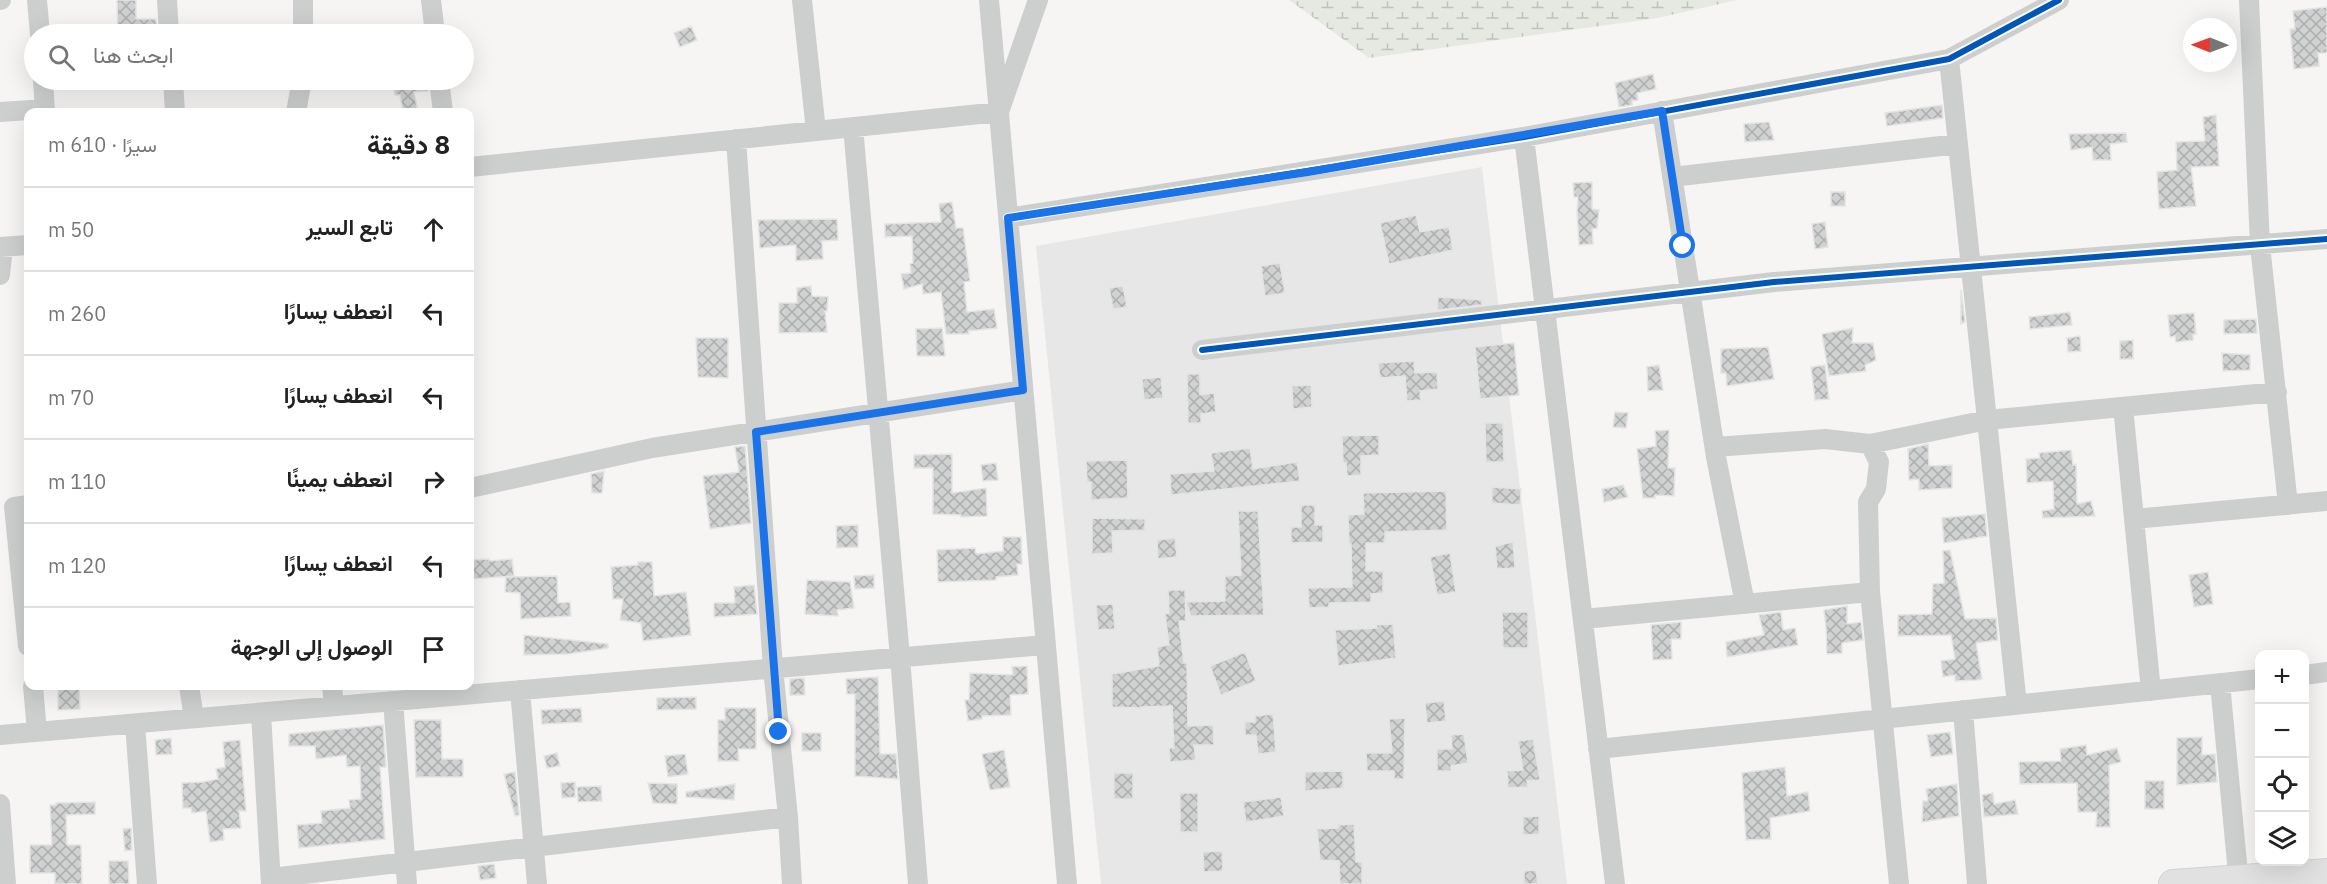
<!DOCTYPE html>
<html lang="ar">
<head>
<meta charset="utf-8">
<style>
  body { margin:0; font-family:"IBM Plex Sans",Vazirmatn,sans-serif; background:#f6f6f6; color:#222; direction:rtl }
  .controls { position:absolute; right:18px; bottom:18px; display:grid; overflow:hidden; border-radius:12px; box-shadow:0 6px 24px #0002 }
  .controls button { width:54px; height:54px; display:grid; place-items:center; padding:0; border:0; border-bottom:2px solid #e0e0e0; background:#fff; color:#222; font:30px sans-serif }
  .compass { position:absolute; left:2183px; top:18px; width:54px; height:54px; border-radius:50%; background:#fff; box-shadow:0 6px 24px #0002; rotate:271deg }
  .stop { position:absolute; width:18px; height:18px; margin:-14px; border:4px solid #1a73e8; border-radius:50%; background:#fff }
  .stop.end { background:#1a73e8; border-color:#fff; box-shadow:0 2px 6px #0008 }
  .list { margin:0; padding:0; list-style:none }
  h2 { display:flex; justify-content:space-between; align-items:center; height:78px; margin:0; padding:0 24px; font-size:26px }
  h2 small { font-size:20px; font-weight:400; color:#767676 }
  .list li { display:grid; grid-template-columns:39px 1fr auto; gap:18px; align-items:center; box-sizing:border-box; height:84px; padding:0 24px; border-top:2px solid #e0e0e0 }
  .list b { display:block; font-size:22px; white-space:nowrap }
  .list em { font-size:20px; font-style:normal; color:#767676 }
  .icon { flex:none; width:33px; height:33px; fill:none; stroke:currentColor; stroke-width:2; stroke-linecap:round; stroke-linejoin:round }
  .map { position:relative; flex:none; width:2327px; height:884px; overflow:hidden; direction:ltr }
  .search { position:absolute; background:#fff; box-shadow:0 6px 24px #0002; left:24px; top:24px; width:450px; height:66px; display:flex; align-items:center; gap:15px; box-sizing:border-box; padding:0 21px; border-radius:33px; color:#767676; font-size:22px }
  .panel { position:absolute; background:#fff; box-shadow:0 6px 24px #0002; left:24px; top:108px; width:450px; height:582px; border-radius:12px; direction:rtl }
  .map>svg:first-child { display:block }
</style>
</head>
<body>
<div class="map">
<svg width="2327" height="884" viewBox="0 0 2327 884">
  <defs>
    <pattern id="wetland-marsh" width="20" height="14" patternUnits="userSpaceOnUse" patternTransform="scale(1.5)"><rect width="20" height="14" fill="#e6e9e2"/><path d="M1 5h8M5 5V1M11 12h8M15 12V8" fill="none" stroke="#bec2bd"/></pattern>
    <pattern id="building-cross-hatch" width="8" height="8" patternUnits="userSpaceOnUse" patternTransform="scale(1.5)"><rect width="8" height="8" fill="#d0d1d1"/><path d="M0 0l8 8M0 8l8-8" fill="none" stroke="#acaeaf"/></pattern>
  </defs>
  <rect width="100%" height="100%" fill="#f6f5f4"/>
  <path fill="#e6e7e6" d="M1482,167L1567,884H1101L1036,246Z"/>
  <path fill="url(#wetland-marsh)" d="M1289,0H1737L1658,18L1369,58Z"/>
  <path fill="url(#building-cross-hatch)" stroke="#e5e4e4" stroke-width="1.5" d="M117,0H136V19H156L157,34H118Z
    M2327,7V53H2318L2319,66L2294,69L2290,29H2295L2293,11Z
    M691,26L697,40L680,47L674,33Z
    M1653,74L1656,89L1637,93L1638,100L1632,101V105L1619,107L1615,83Z
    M392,80H427L428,91L414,92L418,112H403L400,95H395Z
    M1942,105L1943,118L1887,126L1885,113Z
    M2216,115L2219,166L2191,167L2196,206L2159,209L2157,172L2177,170L2176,142L2205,141L2203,117Z
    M1769,122L1774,140L1745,142L1744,124Z
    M2126,133L2127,142L2110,144L2111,160H2093L2092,147L2071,150L2069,134Z
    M1592,182V209L1599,210L1597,228L1592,229L1593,244L1579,245L1577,212L1578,197H1574L1573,183Z
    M1831,192H1845V206H1831Z
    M952,202L956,228H963L970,281L964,282L967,312L994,309L997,328L968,331L969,334H946L941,292L923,294L922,284L904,289L901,274L911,273L910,264L913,263L912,236L885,237V224L941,222L939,204Z
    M1416,215L1420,232L1449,227L1453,250L1389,264L1380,223Z
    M837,219L838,240L822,241L823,259L796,261V245L760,248L758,220Z
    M1825,222L1828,247L1815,249L1812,224Z
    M1280,263L1285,293L1265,296L1261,266Z
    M811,286L812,296L828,297L827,311H825L827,332L779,333V303H797V288Z
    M1123,286L1127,307L1113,309L1109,288Z
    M1961,290L1965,322L1961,324Z
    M1438,297L1482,300V305L1437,310Z
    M2070,312L2072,325L2030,329L2029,317Z
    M2194,313L2196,334H2193V340L2176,342L2175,336L2170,337L2168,315Z
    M2256,319L2257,333L2224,334V320Z
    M942,328L945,356H917L916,329Z
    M1853,328L1852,343H1873L1876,360L1865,365L1866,371L1829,376L1822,334Z
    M2080,336L2081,351L2068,352L2067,338Z
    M696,338H728V378L698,377Z
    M2133,340V359H2120V341Z
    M1514,343L1519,395L1480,399L1475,347Z
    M1768,347L1774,379L1727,386L1726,373H1721V349Z
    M2222,353L2250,355V370L2223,371Z
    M1414,361L1415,373L1437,372L1438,389L1420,391L1421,400L1407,401L1405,376L1380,378L1378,363Z
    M1659,365L1663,390L1648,391L1647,367Z
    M1825,365L1829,399L1815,400L1811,367Z
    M1187,374H1200V395L1214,393L1216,412L1201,414V423H1188Z
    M1161,377L1163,398L1144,400L1142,379Z
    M1311,385L1312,407L1293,409L1292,386Z
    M1615,412L1628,413L1626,428L1613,427Z
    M1485,423H1503L1504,462H1486Z
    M1669,430L1668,468H1675L1674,496L1655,495V498H1643L1637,449L1656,446L1655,431Z
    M1379,435V455L1361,456V475L1347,476L1346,463H1343L1342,436Z
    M1928,444L1929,466L1952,465V488L1919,490V479L1909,480L1908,449Z
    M745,446L751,523L710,529L703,476L739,472L735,447Z
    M1250,448L1253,469L1297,462L1300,481L1171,495L1170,474L1214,471L1211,453Z
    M2071,450L2073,465L2076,464L2077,504L2091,501L2095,516L2043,518L2042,511L2054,509L2053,481L2027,483L2026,459L2040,458L2039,453Z
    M952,454V493L986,488L987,516L961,517V515L933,514V468H914V455Z
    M1127,460L1128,498L1091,500V482H1087L1086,461Z
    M996,463L998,480L983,481L981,465Z
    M604,471L602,493H592L591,474Z
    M1623,485L1628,497L1604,502L1602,489Z
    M1492,487L1521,489L1520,505L1492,503Z
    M1446,491L1447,530L1385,532V543H1366V571H1383V593L1371,594V602L1329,603V607L1309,608L1308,588L1352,587L1351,544H1349L1348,515L1364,514L1363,493Z
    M1301,505H1315V525H1323V542L1291,543V527H1301Z
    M1238,511H1258L1264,615L1191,616L1186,602L1225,601V576L1241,575Z
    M1985,514L1987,536L1944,543L1942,518Z
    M1092,518L1145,519V530L1112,531L1113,553L1092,554Z
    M858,525V547L837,548L836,526Z
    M1003,537H1021L1022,564H1017L1018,575L996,577V580L938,582L937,550L975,548L976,554L1003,551Z
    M1175,538L1177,557L1158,559L1157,540Z
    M1513,542L1515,568L1497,569L1495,546Z
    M1950,550L1965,619L1996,618L1998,640L1976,643L1982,679L1977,680L1955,681V675L1943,677L1941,661L1955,659L1951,635L1898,636V615L1932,614L1933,584L1944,583L1943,551Z
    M1450,553L1456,592L1437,595L1430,557Z
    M489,559V561L512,559L514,576L470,579V560Z
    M638,562H652L654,596L686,592L691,635L643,641L641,623L620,620L623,599H613L611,567L638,565Z
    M2208,572L2213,604L2194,607L2189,575Z
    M874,575V588L855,589L854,576Z
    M557,576L558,603L570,602L571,616L521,619L520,593L505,592L506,577Z
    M807,580L850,582L854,608L837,610L838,616L805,614Z
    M754,585L757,614L714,617V603H735L734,587Z
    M1168,590H1185L1186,621H1179L1184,663H1187L1188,726L1213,725L1214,745H1194L1196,760L1170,762L1169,748H1174L1172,706L1141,707V708L1112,707V674L1159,666L1157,647L1169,645L1165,614L1169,613Z
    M1113,604L1115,629L1098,630L1096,605Z
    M1847,606V624L1861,622L1863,640L1842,643V653L1827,654L1826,627L1824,610Z
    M1502,612H1528V648H1503Z
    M1781,612L1783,630L1795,628L1798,645L1727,657L1726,642L1764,635L1759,615Z
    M1681,622V639H1671L1672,659L1653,660L1651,625Z
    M1393,624L1396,658L1338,666L1335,630L1377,628L1376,625Z
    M524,635L608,644V648L568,654L524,655Z
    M1245,652L1256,681L1221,695L1210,666Z
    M1027,666L1028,694L1010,695L1011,715L982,716V719L968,721L965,700H969L970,673L1013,675L1012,667Z
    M878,677L880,754H896L898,779L855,776V694H847L846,679Z
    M804,678L805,695H790V679Z
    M58,687H79L80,709L58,710Z
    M696,697V709L657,710V698Z
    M1444,701L1446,721L1427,723L1425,703Z
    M581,708L582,722L542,724L541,710Z
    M725,708H756V749H738L739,761H718V720H725Z
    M1273,714L1276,752L1258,754L1256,735H1245V722H1255V716Z
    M1405,718L1404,779H1394V771H1367L1366,753H1392L1389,719Z
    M414,720H441L442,759H463V777H416Z
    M383,725L386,767H380L385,839L299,848L297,825L322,823L321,811L350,808L349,800L361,799L360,766L347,767L346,755L316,759L315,746H289V734Z
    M1950,732L1953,754L1931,757L1927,735Z
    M802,733H821V751H802Z
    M1464,734L1468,763L1451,766V771H1437V749H1452L1451,735Z
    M2202,737V755L2215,754L2217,782L2177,785V738Z
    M171,738L172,754L156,755L155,740Z
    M1533,739L1540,780L1527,781L1528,787L1508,788L1507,771L1523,770L1518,741Z
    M240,740L246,811H239L241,828L223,829L224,840L210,842L206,811L192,813L191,808H183L182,783L203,782L218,779L216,769L225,767L223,742Z
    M2086,745L2087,755L2117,748L2121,762L2109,765L2110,827H2096L2097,812H2078L2077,783L2020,784L2019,762L2061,761L2060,749Z
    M1004,750L1010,787L990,790L982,754Z
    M557,753L560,766L547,768L544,756Z
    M685,754L688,774L668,777L665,756Z
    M1785,767L1787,796L1808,792L1810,811L1770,818L1771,839L1746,840L1742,773Z
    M1343,771V788L1305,791V772Z
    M515,772L519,813V815L515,816L504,774Z
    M1114,773H1133V799H1114Z
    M2145,781H2164V809H2145Z
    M575,782V797L562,798L561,783Z
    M648,783L677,784V804L653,803Z
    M735,784L734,800L686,797V792Z
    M1957,784L1959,816L1922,822L1923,801H1928L1926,789Z
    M601,786L602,801L578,802L577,787Z
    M1180,793H1198V832H1180Z
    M1993,793L1994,804L2015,800L2018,814L1984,817L1982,795Z
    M1281,797L1284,816L1246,822L1243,802Z
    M95,802V814L66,815L67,845H81L82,884H55V873H30V845H52L50,805H56V803Z
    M1539,816V834L1523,835V817Z
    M1354,824L1356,862H1362V884H1340L1339,861L1320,860L1317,829L1338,828V825Z
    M131,828L132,850L125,851L123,829Z
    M1222,851L1223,871L1204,872L1203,852Z
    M109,861H128L129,884H109Z
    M494,864L496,878L480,880L478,866Z
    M1536,870L1538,884H1524V871Z"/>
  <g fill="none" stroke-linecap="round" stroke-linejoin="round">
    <g stroke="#d1d2d4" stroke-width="30">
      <path id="secondary" d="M2173,884L2327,873"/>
    </g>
    <path stroke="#cdcfcf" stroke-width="20" d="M0,0H1
      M37,0L40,34
      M167,0L169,34
      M303,0V34
      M431,0L435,34
      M802,0L816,131
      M989,0L1067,884
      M2249,0L2260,245L2288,505
      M1949,59L2017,705
      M43,80L45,112
      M173,80L175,112
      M439,80L443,112
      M1662,111L1716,457L1745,604
      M0,112L45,109
      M296,112L302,80
      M853,127L900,657L918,884
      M1524,137L1615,884
      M736,139L773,668L788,817L792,884
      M470,167L999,112L1038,0
      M1672,177L1958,144
      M1008,218L1524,137L1949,59L2059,0
      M0,247L28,245
      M0,275L3,247
      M1202,350L1774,282L2327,239
      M2123,407L2151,691
      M1870,444L1879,462L1876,489L1868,502L1870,592L1899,884
      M1715,447L1825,439L1870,444L1987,420L2277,392
      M470,488L652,448L1023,390
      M28,505L14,507L28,646
      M2134,519L2327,501
      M1583,619L1870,592
      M2304,675L2327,672
      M2220,683L2239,884
      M33,686L37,732
      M189,686L194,718
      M332,686L334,706
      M520,690L537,884
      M393,701L407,884
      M1963,710L1977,884
      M261,713L271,884
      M135,724L147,884
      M0,735L1045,645
      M1598,749L2260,679
      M0,804L6,884
      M271,878L788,817"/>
    <use href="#secondary" stroke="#e1e1e2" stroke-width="28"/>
    <g stroke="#fff" stroke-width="10">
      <path id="cycleway" d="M1008,218L1524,137L1949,59L2059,0
        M1202,350L1774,282L2327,239"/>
    </g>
    <use href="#cycleway" stroke="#0057b8" stroke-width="6"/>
  </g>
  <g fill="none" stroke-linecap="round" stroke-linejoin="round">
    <path stroke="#1a73e8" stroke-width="8" d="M779,732L756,432L1023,390L1008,218L1308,172L1662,111L1683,246"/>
  </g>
</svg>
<div class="controls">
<button>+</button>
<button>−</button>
<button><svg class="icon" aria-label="locate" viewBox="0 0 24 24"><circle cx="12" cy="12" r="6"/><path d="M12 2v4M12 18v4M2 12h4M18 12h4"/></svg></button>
<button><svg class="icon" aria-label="layers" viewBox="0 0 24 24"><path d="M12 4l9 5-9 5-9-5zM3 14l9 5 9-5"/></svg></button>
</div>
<svg class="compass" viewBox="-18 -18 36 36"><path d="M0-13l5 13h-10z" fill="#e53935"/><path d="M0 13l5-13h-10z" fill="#767676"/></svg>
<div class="stop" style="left:1683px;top:246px"></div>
<div class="stop end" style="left:779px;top:732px"></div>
<div class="search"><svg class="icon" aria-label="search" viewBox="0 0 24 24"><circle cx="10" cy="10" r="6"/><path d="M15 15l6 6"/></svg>ابحث هنا</div>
<section class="panel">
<h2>8 دقيقة<small>سيرًا · 610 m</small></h2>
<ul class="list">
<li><svg class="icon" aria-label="ahead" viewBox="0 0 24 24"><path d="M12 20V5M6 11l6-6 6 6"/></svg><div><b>تابع السير</b></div><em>50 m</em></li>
<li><svg class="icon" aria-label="left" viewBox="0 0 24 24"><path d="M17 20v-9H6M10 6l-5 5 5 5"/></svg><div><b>انعطف يسارًا</b></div><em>260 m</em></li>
<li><svg class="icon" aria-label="left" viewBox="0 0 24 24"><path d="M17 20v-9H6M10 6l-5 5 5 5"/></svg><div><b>انعطف يسارًا</b></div><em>70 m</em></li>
<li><svg class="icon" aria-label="right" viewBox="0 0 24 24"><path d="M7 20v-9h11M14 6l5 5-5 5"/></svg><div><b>انعطف يمينًا</b></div><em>110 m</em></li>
<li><svg class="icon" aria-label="left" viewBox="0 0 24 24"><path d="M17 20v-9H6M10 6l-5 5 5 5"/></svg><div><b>انعطف يسارًا</b></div><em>120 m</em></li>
<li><svg class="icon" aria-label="arrive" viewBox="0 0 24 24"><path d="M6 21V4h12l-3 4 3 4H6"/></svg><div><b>الوصول إلى الوجهة</b></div></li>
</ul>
</section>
</div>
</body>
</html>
